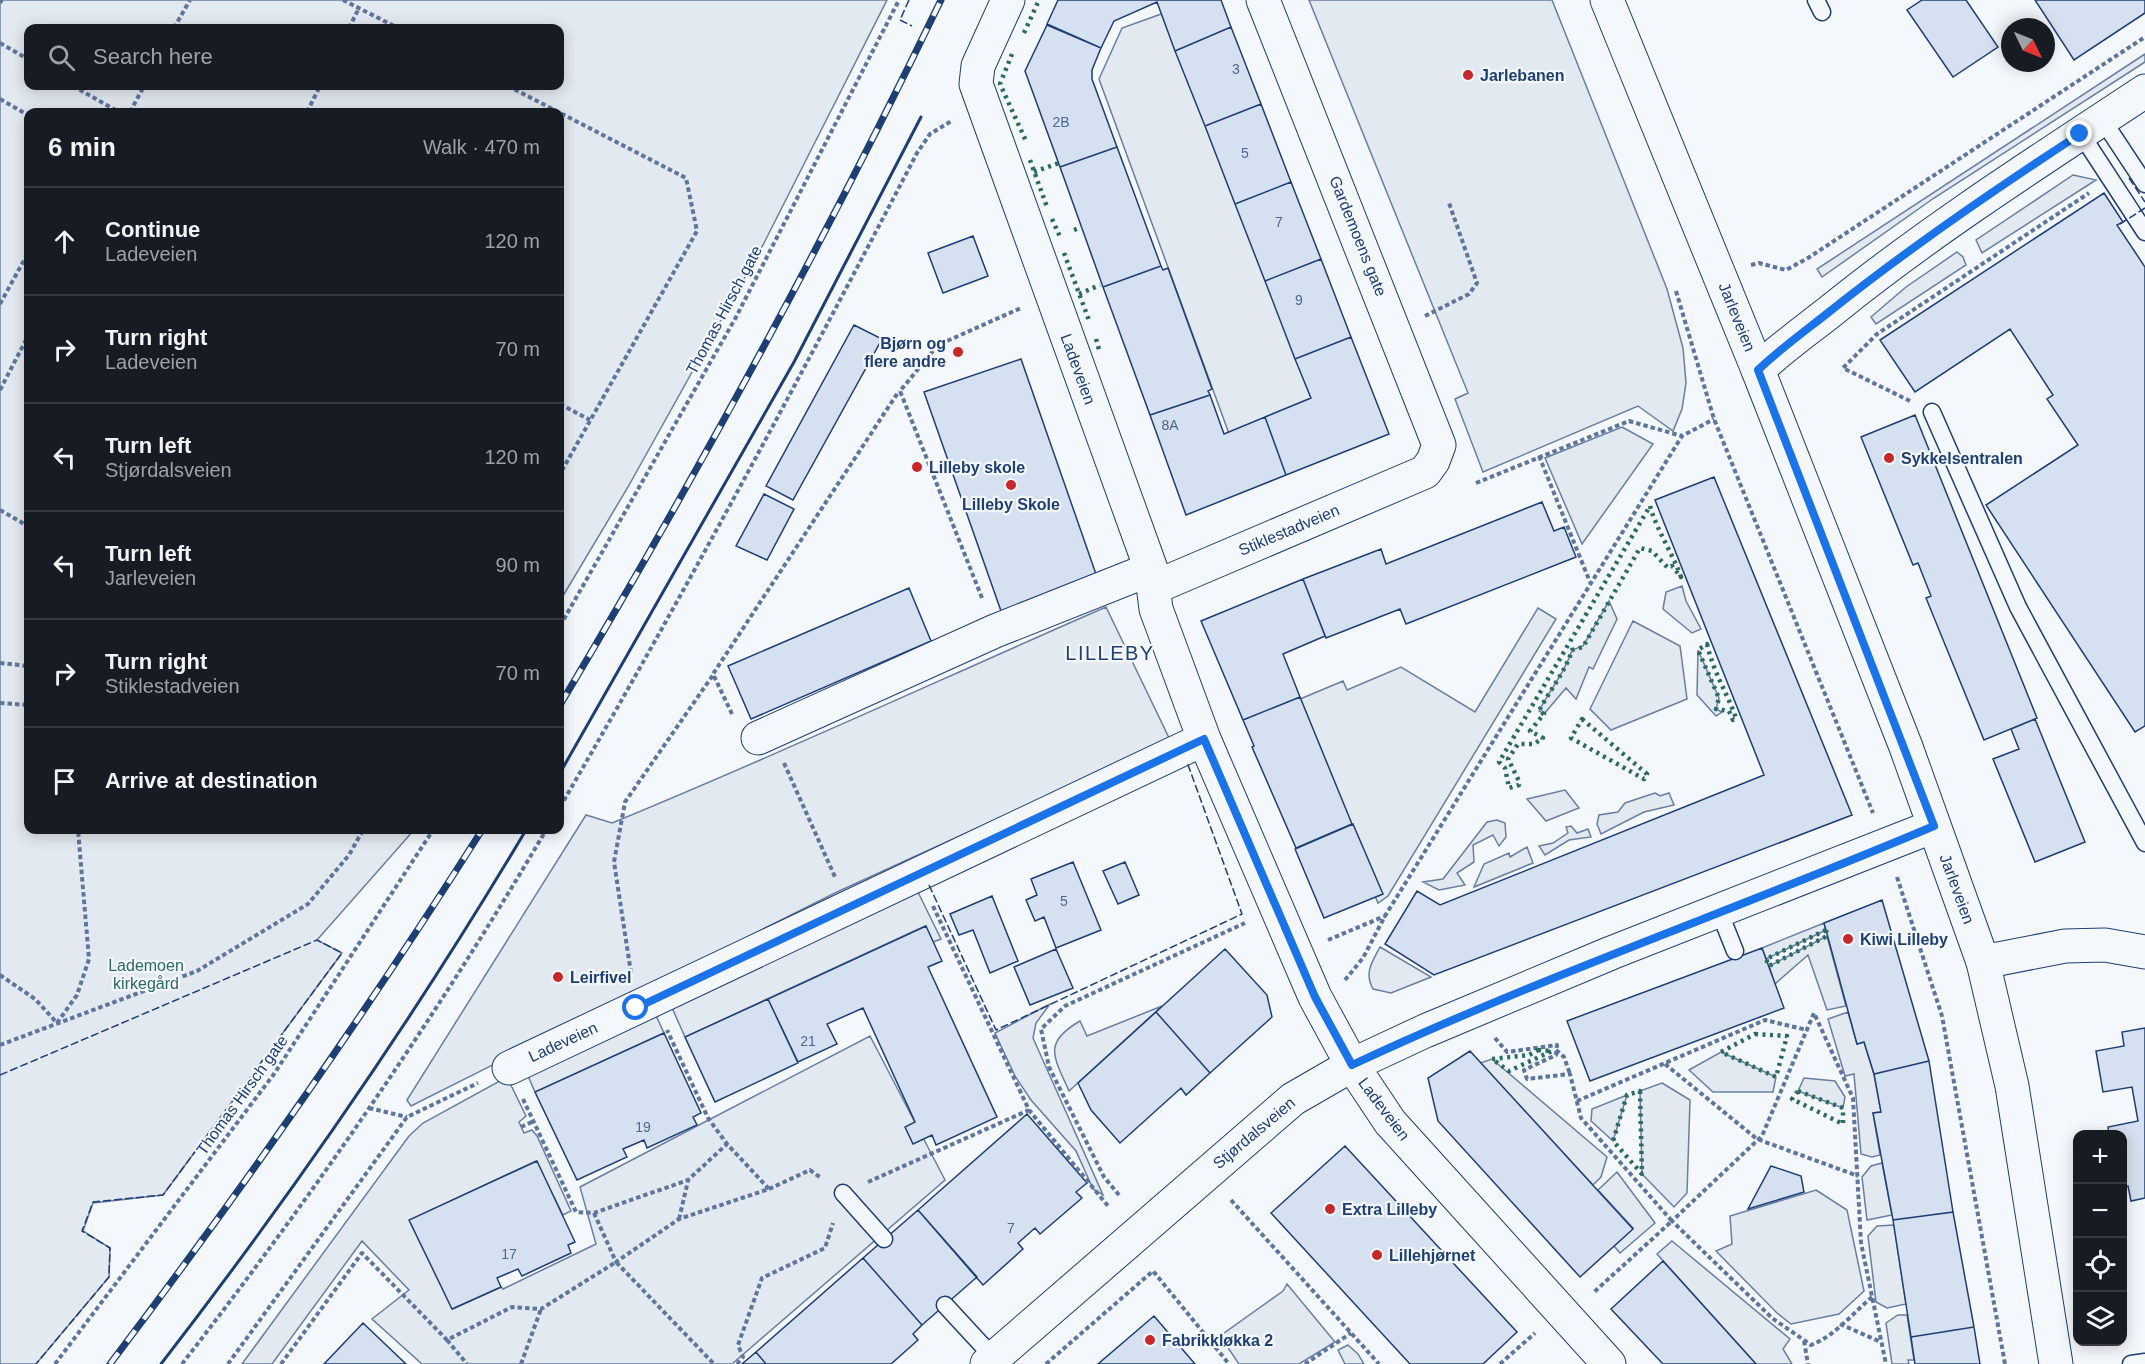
<!DOCTYPE html>
<html lang="en">
<head>
<meta charset="utf-8">
<style>
  body { margin:0; font-family:Helvetica,sans-serif; background:#20242c; color:#f1f3f6 }
  .controls { position:absolute; right:18px; bottom:18px; display:grid; overflow:hidden; border-radius:12px; box-shadow:0 3px 15px #0003 }
  .controls button { width:54px; height:54px; display:grid; place-items:center; padding:0; border:0; border-bottom:2px solid #363941; background:#171b24; color:#f1f3f6; font:30px sans-serif }
  .compass { position:absolute; left:2001px; top:18px; width:54px; height:54px; border-radius:50%; background:#171b24; box-shadow:0 3px 15px #0003; rotate:133deg }
  .stop { position:absolute; width:18px; height:18px; margin:-14px; border:4px solid #1a73e8; border-radius:50%; background:#fff }
  .stop.end { background:#1a73e8; border-color:#fff; box-shadow:0 2px 6px #0008 }
  .list { margin:0; padding:0; list-style:none }
  h2 { display:flex; justify-content:space-between; align-items:center; height:78px; margin:0; padding:0 24px; font-size:26px }
  h2 small { font-size:20px; font-weight:400; color:#9ea1a6 }
  .list li { display:grid; grid-template-columns:39px 1fr auto; gap:18px; align-items:center; box-sizing:border-box; height:108px; padding:0 24px; border-top:2px solid #363941 }
  .list b { display:block; font-size:22px; white-space:nowrap }
  .list p { margin:0; font-size:20px; white-space:nowrap; color:#9ea1a6 }
  .list em { font-size:20px; font-style:normal; color:#9ea1a6 }
  .icon { flex:none; width:33px; height:33px; fill:none; stroke:currentColor; stroke-width:2; stroke-linecap:round; stroke-linejoin:round }
  .map { position:relative; flex:none; width:2145px; height:1364px; overflow:hidden }
  .search { position:absolute; background:#171b24; box-shadow:0 3px 15px #0003; left:24px; top:24px; width:540px; height:66px; display:flex; align-items:center; gap:15px; box-sizing:border-box; padding:0 21px; border-radius:12px; color:#9ea1a6; font-size:22px }
  .panel { position:absolute; background:#171b24; box-shadow:0 3px 15px #0003; left:24px; top:108px; width:540px; height:726px; border-radius:12px }
  .map>svg:first-child { display:block }
</style>
</head>
<body>
<div class="map">
<svg width="2145" height="1364" viewBox="0 0 2145 1364">
  <rect width="100%" height="100%" fill="#f4f7fb"/>
  <path fill="#e3e9f0" stroke="#687fa3" stroke-width="1.5" fill-rule="evenodd" d="M0,0H887L764,243L628,487L560,601V112H28V830H414L317,940L342,953L163,1195L93,1203L83,1231L110,1248L109,1277L36,1364H0ZM560,28V86H28V28Z
    M1309,0H1552L1667,289L1683,348L1686,383L1682,409L1673,431L1638,406L1483,472L1455,399L1468,393Z
    M1164,13L1314,406L1231,439L1099,79L1122,28Z
    M2145,54V62L1934,198L1822,277L1817,269Z
    M2073,175L2096,180L1982,253L1976,240Z
    M1957,252L1963,257L1966,265L1876,324L1871,317L1906,287Z
    M1622,427L1653,444L1582,544L1545,458Z
    M1682,586L1686,601L1701,629L1692,633L1663,609L1666,592Z
    M1609,601L1617,619L1593,669L1589,667L1576,699L1566,688L1544,714L1539,711C1549,691 1566,671 1572,650L1583,646Z
    M1106,607L1170,740L837,892L411,1106L407,1100L586,815L612,823C778,755 941,679 1106,607Z
    M1538,608L1556,619L1388,896L1378,903L1293,702L1343,681L1347,690L1401,667L1475,712Z
    M1633,621L1680,646L1687,699L1611,730L1590,709Z
    M1698,650L1719,698L1716,709L1722,712L1716,716L1697,695Z
    M1565,790L1579,808L1546,821L1527,799Z
    M1655,793L1660,796L1669,793L1674,805L1644,812L1601,834L1597,824L1599,815L1618,812L1625,803Z
    M1497,820L1505,823L1506,837L1499,846L1493,835L1473,845L1474,862L1457,873L1465,885L1439,890L1423,882L1443,879L1487,822Z
    M1571,826L1577,833L1588,829L1591,837L1569,840L1545,855L1539,846L1553,843L1568,833L1566,827Z
    M1527,847L1533,863L1474,887L1484,864L1509,853L1510,857Z
    M915,886L941,939L933,942L925,926L685,1037L669,1001Z
    M1824,923L1826,930L1766,959L1762,948Z
    M1827,936L1846,1006L1827,1010L1808,955L1775,984L1769,966Z
    M1380,947L1431,977L1391,993L1373,989C1364,973 1372,962 1380,947Z
    M1050,1004L1036,1023L1033,1038L1103,1195L1093,1189L1076,1151L1031,1100L1015,1076L995,1033Z
    M1162,1006L1069,1091C1054,1057 1042,1043 1080,1021L1087,1036Z
    M653,1009L664,1033L535,1092L525,1069Z
    M1848,1012L1857,1044L1864,1042L1874,1074L1881,1112L1873,1113L1880,1155L1872,1157L1861,1154L1854,1074L1845,1076L1828,1019Z
    M870,1036L945,1180L732,1364H422L372,1319L409,1290L362,1241L272,1364H242L409,1136L423,1123L507,1077L526,1116L519,1122L524,1133L532,1130L537,1136L571,1211L563,1215L536,1161L410,1220L453,1309L501,1287L503,1289L596,1244L580,1187Z
    M1721,1052L1776,1077L1773,1092H1713L1689,1070Z
    M1492,1059L1607,1157L1601,1177L1593,1185L1480,1063Z
    M1804,1078L1835,1081L1845,1097L1843,1108L1798,1091Z
    M1662,1083L1690,1100L1687,1193L1674,1207L1642,1174L1640,1091Z
    M1627,1095L1613,1141L1591,1121L1592,1109Z
    M1882,1163L1892,1215L1867,1220L1862,1177L1871,1166Z
    M1617,1172L1655,1223L1620,1253L1614,1246L1633,1228L1598,1190Z
    M1816,1190L1847,1210L1864,1291L1839,1314L1791,1324L1777,1313L1716,1251L1732,1244L1730,1216Z
    M1894,1225L1906,1304L1887,1308L1876,1302L1868,1236L1877,1226Z
    M1672,1241L1790,1339L1783,1349L1792,1364H1756L1657,1254Z
    M1287,1284L1335,1342L1299,1364H1239L1220,1336L1283,1291Z
    M1898,1315H1907L1914,1360H1908L1909,1364H1892L1886,1323Z
    M1348,1345L1358,1354L1364,1364H1345L1338,1350Z"/>
  <path fill="#d5e0f0" stroke="#1d3f73" stroke-width="1.5" d="M1058,0H1221L1231,27L1175,51L1157,2L1114,21L1101,48L1047,24Z
    M1922,0H1966L1998,47L1953,77L1907,10Z
    M2035,0H2145V13L2074,60Z
    M1047,25L1101,48L1092,70V79L1117,147L1060,167L1025,71Z
    M1231,27L1261,104L1205,126L1175,51Z
    M1261,104L1291,182L1235,204L1205,126Z
    M1117,147L1161,266L1103,287L1060,167Z
    M1291,182L1321,259L1265,281L1235,204Z
    M2104,193L2123,222L2117,225L2145,267V726L2135,732L1986,505L2078,445L2047,399L2053,395L2010,329L1915,392L1880,340Z
    M973,236L988,276L943,293L928,253Z
    M1321,259L1351,337L1295,359L1265,281Z
    M1161,266L1163,270L1168,268L1212,389L1208,391L1210,395L1150,415L1103,287Z
    M854,325L882,339L793,500L766,486Z
    M1351,337L1389,434L1286,475L1265,417L1311,398L1295,359Z
    M1021,359L1097,577L1001,611L924,392Z
    M1210,395L1224,434L1265,417L1286,475L1186,515L1150,415Z
    M1915,415L2037,718L1984,740L1926,598L1931,596L1918,563L1913,565L1861,437Z
    M1714,477L1852,815L1434,975L1385,944L1417,891L1440,905L1764,775L1655,500Z
    M764,494L794,509L767,560L736,546Z
    M1542,502L1554,531L1564,527L1576,557L1406,624L1400,609L1326,638L1303,579L1381,549L1386,564Z
    M1303,579L1325,636L1283,654L1300,697L1243,720L1201,621Z
    M909,588L931,641L751,719L728,666Z
    M1300,697L1352,824L1296,848L1252,747L1254,746L1243,720Z
    M2035,719L2085,842L2035,862L1993,759L2019,749L2011,729Z
    M1353,824L1383,894L1324,918L1295,849Z
    M1073,862L1101,930L1056,948L1044,917L1035,921L1026,900L1037,895L1031,879Z
    M1125,862L1139,895L1118,904L1103,871Z
    M992,896L1018,961L990,973L973,930L959,935L950,914Z
    M1882,900L1929,1061L1874,1074L1864,1042L1857,1044L1824,923Z
    M926,926L942,961L928,967L997,1117L936,1145L932,1135L913,1144L905,1127L915,1122L863,1008L827,1024L837,1044L798,1062L768,999Z
    M1762,948L1784,1008L1590,1081L1567,1021Z
    M1056,949L1073,988L1030,1005L1014,967Z
    M1225,949L1267,995L1272,1017L1210,1073L1156,1012Z
    M768,999L798,1063L715,1102L685,1037Z
    M1156,1012L1210,1073L1186,1095L1181,1088L1120,1143L1091,1110L1078,1083Z
    M2145,1028V1198L2131,1201L2128,1186L2122,1187V1134H2109L2108,1127L2138,1121L2132,1087L2103,1092L2096,1051L2124,1046L2122,1032Z
    M664,1033L701,1113L693,1117L697,1125L647,1148L644,1140L623,1149L627,1157L577,1180L535,1092Z
    M1470,1051L1633,1229L1580,1277L1438,1121L1428,1078Z
    M1929,1061L1953,1212L1893,1220L1873,1113L1881,1112L1874,1074Z
    M1027,1114L1087,1183L1076,1192L1082,1198L1040,1234L1035,1228L1018,1243L1023,1249L983,1285L918,1210Z
    M1345,1146L1517,1332L1483,1364H1410L1271,1213Z
    M537,1161L575,1242L568,1245L571,1253L522,1276L518,1269L497,1278L501,1287L452,1309L409,1220Z
    M1771,1166L1801,1176L1804,1192L1748,1209Z
    M918,1210L977,1277L922,1325L863,1258Z
    M1953,1212L1974,1327L1911,1337L1893,1220Z
    M863,1258L922,1325L913,1334L918,1340L891,1364H766L756,1352Z
    M1663,1261L1756,1364H1663L1611,1309Z
    M1154,1316L1195,1364H1098Z
    M363,1323L406,1364H324Z
    M1974,1327L1980,1364H1915L1911,1337Z
    M756,1352L766,1364H742Z"/>
  <g fill="none" stroke-linecap="round" stroke-linejoin="round">
    <g stroke="#1d3f73" stroke-width="19">
      <path id="service" d="M1816,0L1822,12
        M2102,119L2145,184
        M2081,134L2145,232
        M1932,412L2018,607L2145,843
        M1719,911L1735,951
        M843,1193L884,1239
        M945,1305L994,1358
        M2131,1364L2145,1362"/>
    </g>
    <g stroke="#1d3f73" stroke-width="35">
      <path id="minor" d="M1008,0L978,66L976,84L1151,569L1156,609L1204,739L1315,997L1352,1065L1390,1122L1609,1364
        M1153,588L1425,472L1433,461L1439,445L1263,0
        M758,738L995,631L1151,569
        M1983,962L2065,946L2105,945L2145,952
        M509,1068L1204,739"/>
    </g>
    <g stroke="#1d3f73" stroke-width="35">
      <path id="tertiary" d="M1607,0L1758,370
        M987,1364L1293,1099L1352,1065L1425,1031L1611,953L1934,826"/>
    </g>
    <g stroke="#1d3f73" stroke-width="35">
      <path id="secondary" d="M2056,1364L2012,1086L1983,962L1906,747L1758,370C1781,348 1807,330 1832,310C1931,230 2039,161 2145,91"/>
    </g>
    <path stroke="#5e769c" stroke-width="4" stroke-dasharray="4.5 3" stroke-linecap="butt" d="M343,0L398,28
      M0,3L2,0
      M174,28L190,0
      M349,28L359,8
      M0,43L28,59
      M73,86L119,112
      M508,86L686,178L697,231L560,474
      M0,99L28,115
      M130,112L144,86
      M307,112L320,86
      M1751,265L1759,263L1786,270L1808,258L2145,37
      M1676,291L1714,419L1873,813
      M0,304L28,253
      M1425,316L1469,294L1477,283L1449,203
      M0,390L28,336
      M1910,401L1843,368L1877,334L2089,193
      M560,404L590,420
      M1539,456L1590,582
      M1476,483L1629,421L1682,436
      M0,510L28,526
      M982,598L900,391L938,345L1021,308
      M560,626L735,319L899,0
      M0,663L28,666
      M0,703L28,705
      M732,714L713,674L899,391
      M784,763L835,877
      M560,807C685,593 802,374 917,153L930,134L953,120
      M1897,877L1942,1016L2005,1364
      M933,906L1029,1110L1108,1206
      M1328,940L1385,916
      M631,973L614,862L625,802L713,675
      M0,975L35,999L57,1023L77,995L89,959L78,830
      M1345,980L1363,958L1385,916L1682,436L1714,419
      M1495,1038L1507,1052L1557,1045L1556,1055L1524,1070L1527,1079L1570,1074L1581,1118L1672,1221L1593,1293
      M0,1045L197,971L308,904L349,855L363,830
      M1556,1050L1564,1057L1570,1074
      M1665,1064L1757,1139L1858,1176
      M523,1099L576,1212L594,1213L688,1180L727,1144
      M1577,1101L1765,1020L1807,1030
      M369,1108L407,1117
      M521,1127L534,1121
      M868,1182L1029,1110
      M769,1189L810,1170L821,1178
      M1119,1195L1104,1177L1049,1067L1041,1029L1065,1006L1245,923
      M1231,1200L1379,1364
      M594,1213L616,1262L679,1219L769,1189L727,1144L708,1118L667,1030
      M679,1219L688,1181
      M1872,1297C1853,1313 1835,1336 1811,1345L1772,1318L1672,1221L1762,1136L1814,1013L1853,1098L1861,1243L1886,1364
      M1840,1324L1881,1342
      M447,1340L467,1364
      M1804,1341L1808,1364
      M55,1364L274,1074L433,830
      M182,1364C314,1194 437,1016 546,830
      M228,1364L407,1117L478,1083
      M281,1364L362,1253L447,1340L512,1307L541,1309L616,1262L714,1364
      M521,1364L541,1309
      M737,1364L743,1357L738,1345L762,1278L825,1248L833,1223
      M1046,1364L1153,1271L1229,1364
      M1305,1364L1351,1333
      M1500,1364L1535,1333"/>
    <use href="#service" stroke="#f4f7fb" stroke-width="16"/>
    <use href="#minor" stroke="#f4f7fb" stroke-width="33"/>
    <use href="#tertiary" stroke="#f4f7fb" stroke-width="33"/>
    <use href="#secondary" stroke="#f4f7fb" stroke-width="33"/>
    <g stroke="#1d3f73" stroke-width="7">
      <path id="rail" d="M560,705C697,475 825,241 941,0
        M110,1364C241,1191 366,1013 482,830"/>
    </g>
    <use href="#rail" stroke="#f4f7fb" stroke-width="4.5" stroke-dasharray="14" stroke-linecap="butt"/>
    <path stroke="#2c6c60" stroke-width="4.5" stroke-dasharray="3 4.5" stroke-linecap="butt" d="M1024,33L1039,0
      M1012,54L1000,84L1026,141
      M1030,160L1047,207
      M1034,172L1059,163
      M1052,219L1061,239
      M1074,230L1082,227
      M1064,253L1090,323
      M1079,294L1100,285
      M1096,339L1100,353
      M1650,506C1657,531 1672,552 1681,577L1672,566L1668,568L1652,551L1640,548L1583,647L1572,650C1566,671 1549,691 1539,711L1544,714L1530,731L1543,738L1534,744H1518L1508,759L1519,781V785L1509,788L1505,768L1499,762Z
      M1707,644C1713,671 1727,693 1736,718L1733,720L1729,711L1716,709L1719,698L1698,650Z
      M1582,719L1647,774L1644,779L1571,738Z
      M1826,930L1827,936L1769,966L1766,959Z
      M1755,1034L1787,1036L1776,1077L1721,1052Z
      M1538,1050L1552,1051L1509,1071L1492,1059L1529,1055Z
      M1640,1091L1642,1174L1613,1141L1627,1095Z
      M1798,1091L1843,1108V1124L1792,1099Z"/>
    <path stroke="#1d3f73" stroke-width="1.5" stroke-dasharray="8 3" stroke-linecap="butt" d="M909,0L900,20L912,26
      M2129,178L2145,202
      M2120,224L2145,208
      M929,885L996,1030L1242,914L1187,762
      M0,1075L317,940L342,953L163,1195L93,1202L82,1231L110,1248L109,1277L36,1364"/>
    <path stroke="#1d3f73" stroke-width="3" d="M560,773L794,362L921,117
      M161,1364C293,1193 416,1015 526,830"/>
  </g>
  <g fill="none" stroke-linecap="round" stroke-linejoin="round">
    <path stroke="#1a73e8" stroke-width="8" d="M636,1008L1204,739L1315,997L1352,1065C1542,976 1741,908 1934,826L1758,370C1780,349 1805,331 1829,312C1909,248 1994,190 2080,134"/>
  </g>
  <g fill="#c62828" stroke="#f4f7fb" stroke-width="2">
    <circle cx="1468" cy="75" r="6"/>
    <circle cx="958" cy="352" r="6"/>
    <circle cx="1889" cy="458" r="6"/>
    <circle cx="917" cy="467" r="6"/>
    <circle cx="1011" cy="485" r="6"/>
    <circle cx="1848" cy="939" r="6"/>
    <circle cx="558" cy="977" r="6"/>
    <circle cx="1330" cy="1209" r="6"/>
    <circle cx="1377" cy="1255" r="6"/>
    <circle cx="1150" cy="1340" r="6"/>
  </g>
  <g text-anchor="middle" dominant-baseline="central" stroke-width="4.5" stroke-linejoin="round" paint-order="stroke">
    <g font-size="14" fill="#4b6792">
      <text x="1236" y="69">3</text>
      <text x="1061" y="122">2B</text>
      <text x="1245" y="153">5</text>
      <text x="1279" y="222">7</text>
      <text x="1299" y="300">9</text>
      <text x="1170" y="425">8A</text>
      <text x="1064" y="901">5</text>
      <text x="808" y="1041">21</text>
      <text x="643" y="1127">19</text>
      <text x="1011" y="1228">7</text>
      <text x="509" y="1254">17</text>
    </g>
    <g font-size="16" font-weight="bold" fill="#1d3f73" stroke="#f4f7fb" text-anchor="start">
      <text x="1480" y="75">Jarlebanen</text>
      <text x="946" y="343" text-anchor="end">Bjørn og<tspan x="946" dy="18">flere andre</tspan></text>
      <text x="1901" y="458">Sykkelsentralen</text>
      <text x="929" y="467">Lilleby skole</text>
      <text x="1011" y="504" text-anchor="middle">Lilleby Skole</text>
      <text x="1860" y="939">Kiwi Lilleby</text>
      <text x="570" y="977">Leirfivel</text>
      <text x="1342" y="1209">Extra Lilleby</text>
      <text x="1389" y="1255">Lillehjørnet</text>
      <text x="1162" y="1340">Fabrikkløkka 2</text>
    </g>
    <g font-size="16" fill="#1d3f73" stroke="#f4f7fb">
      <text transform="translate(1358 236) rotate(68)">Gardemoens gate</text>
      <text transform="translate(724 310) rotate(-62)">Thomas Hirsch gate</text>
      <text transform="translate(1737 317) rotate(68)">Jarleveien</text>
      <text transform="translate(1078 369) rotate(70)">Ladeveien</text>
      <text transform="translate(1289 530) rotate(-23)">Stiklestadveien</text>
      <text transform="translate(1957 889) rotate(70)">Jarleveien</text>
      <text transform="translate(563 1042) rotate(-25)">Ladeveien</text>
      <text transform="translate(242 1095) rotate(-54)">Thomas Hirsch gate</text>
      <text transform="translate(1384 1109) rotate(53)">Ladeveien</text>
      <text transform="translate(1254 1133) rotate(-40)">Stjørdalsveien</text>
    </g>
    <g font-size="16" fill="#2c6c60" stroke="#f4f7fb">
      <text x="146" y="965">Lademoen<tspan x="146" dy="18">kirkegård</tspan></text>
    </g>
    <g font-size="20" letter-spacing="1.5" fill="#1d3f73" stroke="#f4f7fb">
      <text x="1110" y="653">LILLEBY</text>
    </g>
  </g>
</svg>
<div class="controls">
<button>+</button>
<button>−</button>
<button><svg class="icon" aria-label="locate" viewBox="0 0 24 24"><circle cx="12" cy="12" r="6"/><path d="M12 2v4M12 18v4M2 12h4M18 12h4"/></svg></button>
<button><svg class="icon" aria-label="layers" viewBox="0 0 24 24"><path d="M12 4l9 5-9 5-9-5zM3 14l9 5 9-5"/></svg></button>
</div>
<svg class="compass" viewBox="-18 -18 36 36"><path d="M0-13l5 13h-10z" fill="#e53935"/><path d="M0 13l5-13h-10z" fill="#9ea1a6"/></svg>
<div class="stop" style="left:636px;top:1008px"></div>
<div class="stop end" style="left:2080px;top:134px"></div>
<div class="search"><svg class="icon" aria-label="search" viewBox="0 0 24 24"><circle cx="10" cy="10" r="6"/><path d="M15 15l6 6"/></svg>Search here</div>
<section class="panel">
<h2>6 min<small>Walk · 470 m</small></h2>
<ul class="list">
<li><svg class="icon" aria-label="ahead" viewBox="0 0 24 24"><path d="M12 20V5M6 11l6-6 6 6"/></svg><div><b>Continue</b><p>Ladeveien</p></div><em>120 m</em></li>
<li><svg class="icon" aria-label="right" viewBox="0 0 24 24"><path d="M7 20v-9h11M14 6l5 5-5 5"/></svg><div><b>Turn right</b><p>Ladeveien</p></div><em>70 m</em></li>
<li><svg class="icon" aria-label="left" viewBox="0 0 24 24"><path d="M17 20v-9H6M10 6l-5 5 5 5"/></svg><div><b>Turn left</b><p>Stjørdalsveien</p></div><em>120 m</em></li>
<li><svg class="icon" aria-label="left" viewBox="0 0 24 24"><path d="M17 20v-9H6M10 6l-5 5 5 5"/></svg><div><b>Turn left</b><p>Jarleveien</p></div><em>90 m</em></li>
<li><svg class="icon" aria-label="right" viewBox="0 0 24 24"><path d="M7 20v-9h11M14 6l5 5-5 5"/></svg><div><b>Turn right</b><p>Stiklestadveien</p></div><em>70 m</em></li>
<li><svg class="icon" aria-label="arrive" viewBox="0 0 24 24"><path d="M6 21V4h12l-3 4 3 4H6"/></svg><div><b>Arrive at destination</b></div></li>
</ul>
</section>
</div>
</body>
</html>
